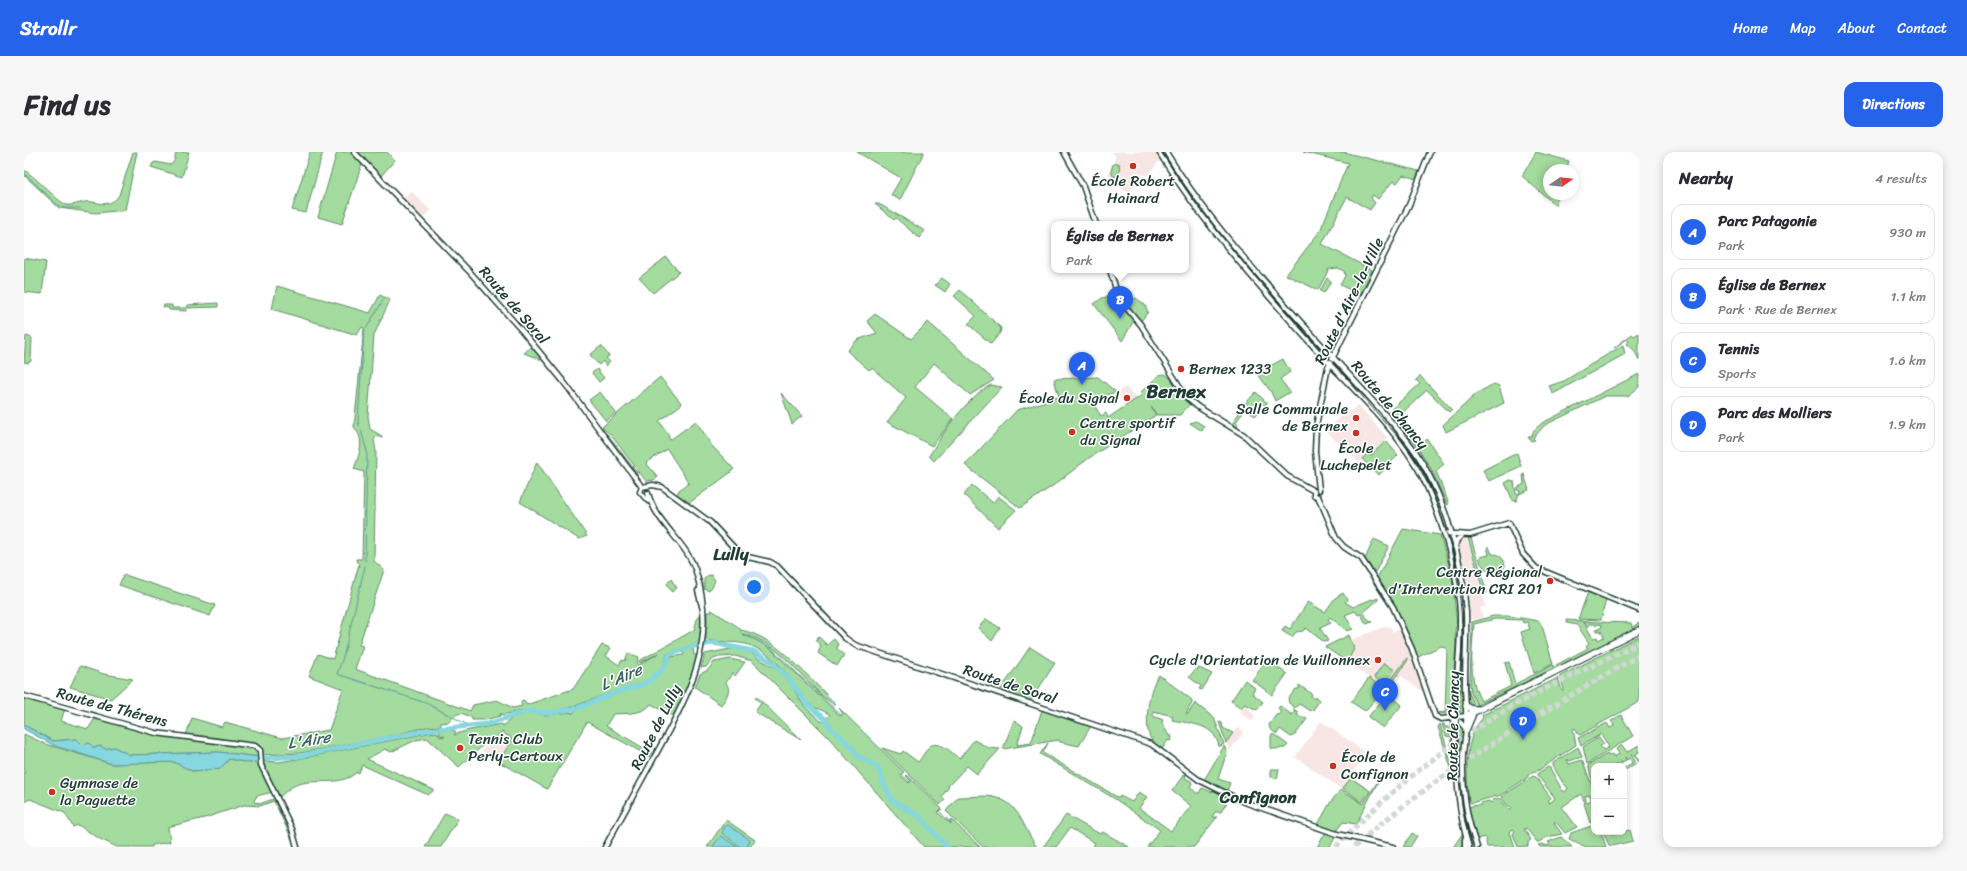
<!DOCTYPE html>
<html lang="en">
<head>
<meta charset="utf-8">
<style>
  body { margin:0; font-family:Sriracha,sans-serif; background:#f7f7f7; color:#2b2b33 }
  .controls { position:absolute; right:12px; bottom:12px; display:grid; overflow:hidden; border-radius:8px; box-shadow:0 2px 10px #0003 }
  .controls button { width:36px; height:36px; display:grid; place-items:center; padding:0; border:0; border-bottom:1px solid #e1e1e2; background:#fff; color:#2b2b33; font:20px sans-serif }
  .compass { position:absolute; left:1519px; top:12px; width:36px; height:36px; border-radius:50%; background:#fff; box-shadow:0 2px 10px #0003; rotate:76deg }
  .you { position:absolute; left:730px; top:435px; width:14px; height:14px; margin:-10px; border:3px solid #fff; border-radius:50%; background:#1a73e8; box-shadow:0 0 0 6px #1a73e833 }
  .badge { display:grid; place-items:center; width:26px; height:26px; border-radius:50%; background:#2563eb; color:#fff; font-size:13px; font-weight:700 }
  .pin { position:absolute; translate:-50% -33px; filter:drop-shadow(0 1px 2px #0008) }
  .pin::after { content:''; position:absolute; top:21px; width:14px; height:12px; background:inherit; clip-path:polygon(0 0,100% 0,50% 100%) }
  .popup { position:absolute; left:1027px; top:69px; width:138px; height:52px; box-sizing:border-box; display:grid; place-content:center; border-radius:8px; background:#fff; filter:drop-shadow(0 1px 3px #0005); font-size:13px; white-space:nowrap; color:#7c7c81 }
  .popup b { font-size:15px; color:#2b2b33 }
  .popup::after { content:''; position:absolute; left:50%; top:100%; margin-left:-8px; border:8px solid transparent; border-top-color:#fff }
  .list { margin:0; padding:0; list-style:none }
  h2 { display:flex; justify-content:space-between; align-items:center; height:52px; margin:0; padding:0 16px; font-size:17px }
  h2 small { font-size:13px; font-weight:400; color:#7c7c81 }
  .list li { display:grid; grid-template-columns:26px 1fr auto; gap:12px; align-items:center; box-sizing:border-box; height:56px; margin:0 8px 8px; padding:0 8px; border:1px solid #e1e1e2; border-radius:12px }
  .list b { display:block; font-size:15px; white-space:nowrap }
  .list p { margin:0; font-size:13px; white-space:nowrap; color:#7c7c81 }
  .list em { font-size:13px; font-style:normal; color:#7c7c81 }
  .map { position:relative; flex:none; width:1615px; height:695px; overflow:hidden; border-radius:12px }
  header { display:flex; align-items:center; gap:24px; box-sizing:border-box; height:56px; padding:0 20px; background:#2563eb; color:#fff }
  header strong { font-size:19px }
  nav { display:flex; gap:22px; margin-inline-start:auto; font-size:14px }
  .intro { display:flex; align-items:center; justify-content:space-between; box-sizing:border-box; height:96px; padding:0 24px }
  h1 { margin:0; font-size:28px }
  .button { padding:10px 18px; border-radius:12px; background:#2563eb; color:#fff; font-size:14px; font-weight:700 }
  main { display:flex; gap:24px; padding:0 24px }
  aside { flex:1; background:#fff; border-radius:12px; box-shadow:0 2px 10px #0003 }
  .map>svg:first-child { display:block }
</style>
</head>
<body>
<header>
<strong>Strollr</strong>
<nav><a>Home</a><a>Map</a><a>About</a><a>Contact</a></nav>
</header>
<div class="intro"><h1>Find us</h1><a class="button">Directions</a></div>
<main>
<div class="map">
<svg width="1615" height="695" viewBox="0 0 1615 695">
  <rect width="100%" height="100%" fill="#fff"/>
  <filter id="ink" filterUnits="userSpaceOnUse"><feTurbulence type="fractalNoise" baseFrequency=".025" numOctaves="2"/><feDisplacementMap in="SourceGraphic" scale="8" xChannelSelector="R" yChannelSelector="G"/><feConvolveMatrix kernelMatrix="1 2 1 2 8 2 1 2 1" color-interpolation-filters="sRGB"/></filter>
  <g filter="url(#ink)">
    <path fill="#f8e6e4" d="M1088,0H1132L1136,8L1124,24L1119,22L1105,40L1082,30L1092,4Z
      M387,39L406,58L398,67L379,47Z
      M1102,235L1114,251L1098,262L1095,258L1101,253L1093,242Z
      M1334,253L1364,286L1345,304L1343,302L1335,311L1302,279L1324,258L1326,260Z
      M1443,386L1462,454L1456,456L1459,465L1447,468L1442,431L1434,393L1435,389Z
      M1362,474L1363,475L1366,474L1369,480L1375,477L1388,506L1399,540L1377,524L1365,540L1301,495L1325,483L1327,488Z
      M1221,552L1231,564L1228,569L1217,561Z
      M1297,569L1342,601L1326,624L1348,639L1339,652L1271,605Z
      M1215,576L1220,580L1206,598L1202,591L1212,577Z
      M478,580L488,586L475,610L459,600V597Z"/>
    <path fill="#a4db9e" stroke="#628c69" d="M109,0H113L101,58L72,61L35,56L0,23V18C11,24 35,51 43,53C51,54 60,48 68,50C79,52 88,54 95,43Z
      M152,0H165L158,25L127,15L129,11L132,10L146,13C151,10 151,6 152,0Z
      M286,0H299L282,61L268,58Z
      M313,0H327L338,12L318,72L294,65Z
      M334,0H363L371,8L357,24Z
      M833,0H900L876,48L867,43L877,26Z
      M1136,0H1140L1163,34L1160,36Z
      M1279,0H1319L1395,19L1392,27L1379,23L1373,31L1369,29L1354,47L1349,43L1347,46L1351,51L1346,58L1323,45L1298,92L1348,118L1336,143L1316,133L1321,124L1320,119L1314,116L1305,117L1294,138L1262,123L1296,79L1324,11Z
      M1512,0L1545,9L1542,18H1525V42H1535L1531,53L1498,24Z
      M1095,11L1096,19L1090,26L1087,19L1089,12Z
      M1164,37L1228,116L1225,118L1177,59L1179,57Z
      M851,52H855L901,79L895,86L872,66L870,68Z
      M642,105L655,120L629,141L615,126Z
      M0,106L22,110L18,142L0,140Z
      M1231,119L1305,203L1304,204L1302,205L1230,123Z
      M1239,122L1279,169L1238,123Z
      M918,126L926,132L921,140L911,133Z
      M1303,126L1307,129L1300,141L1296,139Z
      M253,134L346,161L356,143L366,148L350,183L344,264L346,277L358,284V286L352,284L350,288L352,299L350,409L360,418L335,493L339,494L331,517L446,559L449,553L473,548L489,556L498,554L497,552L498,548L501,549L502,553L549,537L578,493L587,496L582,504L595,513L598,508L601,509L604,501L615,505L613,510L615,513L635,501L616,511L615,509L670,478L674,464H677V476L683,475V460H688L686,457L716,476V478C752,483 786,528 812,552L811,554C806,549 800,546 796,542C774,520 750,488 718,482L738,491L750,500L816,564L819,562L815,556L880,620L876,623L885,631L887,629L882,624L883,623L918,657L913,660L927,672L926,667H927L956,695H900L805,586L728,509L711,504L696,505L689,507L682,515L677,516L681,502L706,497H716L728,501L735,507L750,515L766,531L780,554L798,570L806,563C799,557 789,557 783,549C765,526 753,502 722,492C709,489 695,491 682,488V480L677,482V490L643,502L639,516L619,531L594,538L551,554L525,560L500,558L478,563L477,561L476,564L461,568H448V566C435,559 434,560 425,570L417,571V574L403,575L358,586L276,601L238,603L236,593L235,595L226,591L197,587V590C211,592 232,590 236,605L194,600L106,603L90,595L81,597L76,594L70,596L65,591L59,593L53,587L29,589L0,573V546L41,557L37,569L64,577L72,565L126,581L163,584L162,583L168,566L198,575L201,570L258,586L305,578L319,537L285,524L294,502L309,507L335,412L332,409V407H338L340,320L330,317C335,302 342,289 330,275L340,176L338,175L333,183L248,157Z
      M936,138L977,176L976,181L967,192L944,172L952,164L930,144Z
      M1090,143L1101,152L1112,146L1121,153L1124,160L1117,169L1112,165L1098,189L1070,152L1078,146Z
      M194,151V155L163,156L162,159L145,158V156L139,155L140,153H148V156H162L164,153Z
      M851,162L887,187L904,170L970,228L946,243L910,211L891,235L929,267L908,294L863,270L882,246L848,216L845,218L823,199L833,188L853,181L843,169Z
      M1615,181V208L1610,198L1603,192L1605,189L1603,187L1590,196L1608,182L1610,184Z
      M2,184L8,186L7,209L5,211L0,210Z
      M1599,193L1601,202L1529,242L1525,234L1540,229Z
      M508,194L520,209L500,201Z
      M577,194L585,204L582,206L586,210L582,214L579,209L575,213L566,203Z
      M1259,207L1266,220L1256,227L1266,240L1251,249L1247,240L1233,221Z
      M573,217L580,226L575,230L568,221Z
      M1141,222L1145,225L1166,252L1156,263H1133L1127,255L1132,263L1065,306L1030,333L996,356L941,313L993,258L1035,245L1030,227L1074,225L1092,240L1067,248L1077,264L1082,261L1084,266L1118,243L1116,241L1135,223Z
      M1615,222V235L1604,244H1581L1521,273L1509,286L1511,288L1507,289L1504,285H1507L1510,278L1518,271Z
      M1396,224L1428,257L1425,260L1403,238L1374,265L1394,291L1396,292L1394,295L1370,265L1372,263L1365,259L1396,232L1392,228Z
      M636,225L658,252L635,269L645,283L644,284L646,288L672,269L688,294L710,317L706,321L665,351L653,343L655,338L665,331L643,297L622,311L634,325L630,328L622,329L587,283L578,275Z
      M1470,232L1475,234L1480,251L1422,280L1419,273L1453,241Z
      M967,233L978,235L910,309L905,304C918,282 944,244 967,233Z
      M576,240L592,261L582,269L565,248Z
      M1232,240L1243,251L1231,264L1222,256L1212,270L1214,273L1213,276L1208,272L1220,253Z
      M757,241L778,264L768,272Z
      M1342,243L1379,285L1396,309L1393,312L1339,246Z
      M1172,269L1180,274L1178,279L1166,271Z
      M577,277L585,284L614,322Z
      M1403,287L1420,312L1412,319L1425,352L1423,353L1408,319L1395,297Z
      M1362,289L1374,303L1355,323L1338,307L1343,302L1346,304Z
      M1493,301L1497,314L1465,329L1459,318Z
      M513,310L563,384L555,387L496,350Z
      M1398,312L1411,341L1423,372L1413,348L1410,349L1394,314Z
      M1499,322H1500L1505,338L1495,342L1492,350L1491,348L1489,349L1481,331L1486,328L1490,329L1492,342H1495L1496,339L1493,338V336L1500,332Z
      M948,333L969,351L974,344L992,358L974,376L940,343Z
      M1379,377L1416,383L1428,424L1433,473L1431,478L1432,492L1428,543L1426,558L1422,562L1415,561L1421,560L1423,497L1417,494L1394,505L1369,450L1353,426Z
      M1444,386H1447L1463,441L1460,442Z
      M1350,387L1365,394L1351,420L1341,407Z
      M1428,389L1437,431L1441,472L1437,474L1424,390Z
      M1463,395H1465L1468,402C1477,402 1479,406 1481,414L1477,421L1466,417L1460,419V415C1457,412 1455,410 1456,405L1465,403Z
      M100,422L104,424L191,453L186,464L95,433Z
      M687,423L691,428L688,436L685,439L680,437V427L683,424Z
      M647,427L653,436L648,440L643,432Z
      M1564,440L1582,447L1577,468L1554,467Z
      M1319,441L1323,448L1321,450L1329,455L1348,447L1349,448L1354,446V448L1340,460L1342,465L1348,470L1342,472L1337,462L1334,463L1331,459L1321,463L1329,477L1323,479L1306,465L1304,467L1307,471L1296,476L1304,489L1300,490L1282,476L1279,479L1272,480L1268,485L1258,479L1261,474L1266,477L1284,450L1301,460L1311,446Z
      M1469,464H1485L1515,469L1519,477L1529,512L1510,521L1497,480L1506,477L1503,470L1499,471L1498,468L1471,467L1450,472C1448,498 1444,526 1457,549L1487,534L1481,511L1485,510L1491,532L1529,513L1531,516L1453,553L1447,541L1446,531L1448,470Z
      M962,467L976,476L968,489L954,476Z
      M1542,468L1559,469L1569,486L1573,485L1574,488L1580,485L1577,479H1573L1572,477L1577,476L1578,473L1574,472L1572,474L1571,472H1566L1564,475L1560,469C1576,471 1592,470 1607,471L1608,475L1615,471V475L1562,502L1533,515L1532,513L1564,496L1562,494L1565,491L1553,473L1543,471Z
      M1437,479L1438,505L1441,479L1440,560L1437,562L1433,558Z
      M1325,483L1330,497L1323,510L1301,495Z
      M1615,484V550L1556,583L1554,582L1551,576L1549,577L1552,593L1512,620L1510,619L1504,623V625L1477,643L1447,651L1445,649C1442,625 1440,583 1459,566L1458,563L1534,526L1538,539L1540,538L1536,524Z
      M795,485L803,493L810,487L814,492L813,497L820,503L813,514L794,501L797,494L792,488Z
      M1006,495L1031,511L1006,550L975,540Z
      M669,496L670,503H674L673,511L650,565L627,552C619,563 602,561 589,562L582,574L630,602L628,606L563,570L523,637L475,610L488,587L478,580L467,590L465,588L435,615L403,586L392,588L367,600L361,597L343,607L410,638L404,643L338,613L335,621L333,620C315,636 293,625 272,633C266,635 260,641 255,646L240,615L239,609L255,610L279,606L404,581L413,580L416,585L421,584L416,583L415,579L426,577L432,580L430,583L441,579L472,573L478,572L479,574L490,564L504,560L522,563L548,560V562L552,558L602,538L621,534L639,519L647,505L659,503L660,501L657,500V499Z
      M1383,506L1384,508L1363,538L1361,536Z
      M706,507L721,510L711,524L708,521L702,531C708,538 702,546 697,553L671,535L676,522L684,518L690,510Z
      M1243,508L1263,522L1248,543L1228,528Z
      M1360,511L1371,518L1361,533L1350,525Z
      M56,514L80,522L109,527L87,547L46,535Z
      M1175,516L1188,522L1178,538L1175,537L1177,534L1165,525L1170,519Z
      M1443,517L1445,541L1451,554L1449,555L1443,550Z
      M1135,523L1168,548V551L1162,562H1164L1171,551L1190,566L1200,592L1195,595C1191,571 1166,572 1148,568L1149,564L1129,559V564L1139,568L1138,571L1145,584L1147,583L1148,586L1147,589L1144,588L1138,597C1134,594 1129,591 1127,587C1119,575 1125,533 1135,523Z
      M1345,526L1360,537L1341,559L1327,550Z
      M1221,528L1231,536L1228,541L1239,550L1233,558L1221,552L1217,556L1207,549Z
      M1275,533L1288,542L1287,544L1291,547L1292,545L1296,548L1289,558L1288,557L1286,559L1275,552L1271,556L1265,551L1264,547L1272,537H1275Z
      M1364,541L1378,553L1359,576L1344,565Z
      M732,544L777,588L731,560L737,551L731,546Z
      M1256,554L1268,563L1271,559L1269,557L1274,560L1273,563L1283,567L1271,583L1267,585L1256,577L1253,582L1246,577L1245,573L1252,563L1256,562V558L1254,556Z
      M1018,558L1067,574L1055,594L1036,590L1035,588L979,597L990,568L999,574L993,593L1007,591Z
      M1597,563L1609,584L1563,612L1559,595L1575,585L1580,592L1576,594L1580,598L1585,595L1577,582L1557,594L1554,586L1583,571L1586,576L1591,574L1587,569Z
      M1195,570L1198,571L1199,576L1209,581L1202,591Z
      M1416,572L1427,610L1428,619L1414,575Z
      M1418,572H1420L1421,575H1425L1426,585L1422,584Z
      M1436,573L1440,577L1437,624H1434L1432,576Z
      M0,582L21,592L88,612L150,610L168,619L196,617L205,607L226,611L236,609L249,640L232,644V646L230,648L231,651L234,650L235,652L252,646L265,673L271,694L250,649L236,654L220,653L184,665L144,675L146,690L128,693V695H93L76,687L54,673L49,675L41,661L6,647L0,650Z
      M1249,582L1264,593L1261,596L1250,597L1247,596V584Z
      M950,588L965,596L976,597L953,622L943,614L924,634L925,635L918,644L921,648L916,653L858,596L877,602L879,599L894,610C898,606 902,597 906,594C916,588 929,601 935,607Z
      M1024,591L1019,601L1095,646L1096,644L1108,650L1115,640L1123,645L1115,656L1147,679L1167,654L1148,639L1160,622L1162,624L1161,626L1167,629L1168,632L1166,634L1172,641H1175L1178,636L1188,640L1190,637L1205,644V647L1197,660H1191L1188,665H1193L1170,695H1123L1136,678L1091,647L1016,602Z
      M1598,593L1603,600L1615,593V600L1612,602L1615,610L1608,601L1607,602L1612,611L1600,619V616L1608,611L1606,606L1603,608L1601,605L1602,608L1598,610L1596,608L1598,611L1594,613L1592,611V614H1570V636L1564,613L1583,602L1584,604L1588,602L1590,605L1595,602L1592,597Z
      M1200,594L1203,600L1194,627L1206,631L1203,639L1180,628Z
      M1554,595L1558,605L1545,609L1544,607L1543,608L1545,612L1558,608L1567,631L1570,646L1567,647L1566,643L1561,644L1562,649H1560L1557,642L1538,655L1553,675L1541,681L1531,669L1530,671L1538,682L1523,685L1515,690H1513L1502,676L1500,677L1507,688L1504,690V694L1494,695L1489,682L1491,679L1489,677L1486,680L1491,695H1463L1461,685L1453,687L1445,657L1447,654L1457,653V651L1465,649L1468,651L1469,648L1475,646L1486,659L1488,656L1482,652L1477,645L1509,624L1512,625L1527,646L1524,649L1526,651L1531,646L1514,624V621L1524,615L1526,616L1538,638L1541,640L1544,636L1539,631L1529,614V611Z
      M1247,617H1255L1253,627L1247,625Z
      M1327,626L1346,639L1338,650L1319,636Z
      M1356,626L1332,672L1319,670L1312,679L1293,674L1306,651L1317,637L1339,652Z
      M962,644C996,646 997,674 1013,695H959L922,659L934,645Z
      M1568,648C1571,653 1570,662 1570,669L1566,671L1560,651Z
      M421,661L434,667L417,695H401Z
      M1042,663L1076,682L1079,680L1105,695H1069L1071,691L1046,676L1032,695H1019Z
      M702,668L731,688L726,695H683Z
      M1570,673V680H1577L1582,695H1562L1545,687L1547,681Z
      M1606,678L1609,689L1588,694L1585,693L1579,680H1587L1588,682Z
      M1302,680L1312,684L1306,695H1293Z
      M1388,681L1393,684L1386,695H1379Z
      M1439,681L1438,695H1429Z
      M1537,685L1548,695H1516L1514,693L1518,692L1524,694L1526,691L1524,690Z"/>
    <path fill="#86d7e0" stroke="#5d999b" d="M0,573L29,589L53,587L59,593L65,591L70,596L76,594L81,597L90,595L106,603L194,600L236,605V609L226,611L205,607L196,617L168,619L150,610L88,612L29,593L0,577Z
      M704,673L726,688L723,695H717L698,681L701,674Z
      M697,684L713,695H688Z"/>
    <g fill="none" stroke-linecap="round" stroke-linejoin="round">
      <path stroke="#5d999b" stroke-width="1" d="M0,21L34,53L41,56H56
        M335,274L334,268L340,180L360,147
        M337,278L343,300L341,409
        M341,414L320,502L313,522L402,551L444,573
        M718,482L732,488L748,497L817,563
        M878,623L886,630
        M915,659L926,670"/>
      <path stroke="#86d7e0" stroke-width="5" d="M233,607L276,604L405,578L464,572L503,559L525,561L554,556L593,540L621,532L641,515L645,503L671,494L689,491L729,499L748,510L765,527L783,552L800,566L806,575L829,596L833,604L854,615L861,635L869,649L895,664L923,695"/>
      <path stroke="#d2d8d6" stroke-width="5.5" stroke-dasharray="5.5 3" stroke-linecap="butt" d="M1312,695C1365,639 1425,590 1492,552C1532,530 1574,512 1615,491
        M1330,695C1416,618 1516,562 1615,503"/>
      <g stroke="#1f3d34" stroke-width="7">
        <path id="secondary" d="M330,0L445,119L499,180L539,229L618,335
          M1040,0L1059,34L1072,72
          M1135,0C1178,72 1241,140 1297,203C1329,237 1367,272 1391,312C1401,327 1408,346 1414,363C1425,394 1434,427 1436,460C1437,495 1432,530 1430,564C1430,576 1431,588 1432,600C1433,632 1435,664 1445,695
          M1142,0C1207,106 1302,192 1382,287C1418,332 1438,403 1442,460C1443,484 1441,508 1441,533C1441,546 1443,559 1442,572C1442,582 1440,592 1439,602C1438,634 1442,666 1453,695
          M1086,118L1095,147L1117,173L1163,246L1174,255L1220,283L1263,324L1290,339
          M618,335L629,333L638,335L686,370L714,400L724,405L746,410L753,414L821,486L831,493L1127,592L1175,628L1220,650L1313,682L1369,695
          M618,335L616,340L624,349
          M1295,338L1291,299L1292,274L1304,215L1385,53L1406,0
          M1290,339V343L1294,345L1299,355L1312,386L1320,395L1337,406L1369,455L1388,497L1411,564L1417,567L1442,564
          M1420,381L1446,383L1485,371L1499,402L1512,416L1615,458
          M1431,395L1433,388L1438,383
          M674,439L679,458
          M0,544L132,581L231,594L236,598L237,613L268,677L273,695
          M1430,566L1437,571L1442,577
          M581,695C598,664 615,633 632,602C665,542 694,490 672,420C663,390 632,372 624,341
          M1441,695V687"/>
      </g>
      <g stroke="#1f3d34" stroke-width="8">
        <path id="highway" d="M1442,554L1448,557H1454
          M1442,564L1615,478
          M1442,578L1448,564"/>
      </g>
      <use href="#secondary" stroke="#fff" stroke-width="4"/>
      <use href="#highway" stroke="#fff" stroke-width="5.5"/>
      <path stroke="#1f3d34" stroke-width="1" d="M1137,0L1169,48L1205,93L1376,287C1417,339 1438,419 1438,484C1437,554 1425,627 1448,695"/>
    </g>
  </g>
  <g fill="#c8321e" stroke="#fff" stroke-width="1.5">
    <circle cx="1109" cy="14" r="4"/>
    <circle cx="1157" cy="217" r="4"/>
    <circle cx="1103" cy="246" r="4"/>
    <circle cx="1332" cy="266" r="4"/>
    <circle cx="1048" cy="280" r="4"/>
    <circle cx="1332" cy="281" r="4"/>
    <circle cx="1526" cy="429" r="4"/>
    <circle cx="1354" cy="508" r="4"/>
    <circle cx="436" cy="596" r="4"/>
    <circle cx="1309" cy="614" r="4"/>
    <circle cx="28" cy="640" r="4"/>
  </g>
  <g text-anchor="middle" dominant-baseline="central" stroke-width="3" stroke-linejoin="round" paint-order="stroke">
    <g font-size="15" fill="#1f3d34" stroke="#fff" text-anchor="start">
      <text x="1109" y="29" text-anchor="middle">École Robert<tspan x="1109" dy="17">Hainard</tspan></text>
      <text x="1165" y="217">Bernex 1233</text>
      <text x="1095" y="246" text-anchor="end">École du Signal</text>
      <text x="1324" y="257" text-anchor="end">Salle Communale<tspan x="1324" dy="17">de Bernex</tspan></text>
      <text x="1056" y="271">Centre sportif<tspan x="1056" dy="17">du Signal</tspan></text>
      <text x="1332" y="296" text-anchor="middle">École<tspan x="1332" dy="17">Luchepelet</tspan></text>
      <text x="1518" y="420" text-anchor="end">Centre Régional<tspan x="1518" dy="17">d'Intervention CRI 201</tspan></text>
      <text x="1346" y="508" text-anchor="end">Cycle d'Orientation de Vuillonnex</text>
      <text x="444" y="587">Tennis Club<tspan x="444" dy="17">Perly-Certoux</tspan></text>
      <text x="1317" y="605">École de<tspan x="1317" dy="17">Confignon</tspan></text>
      <text x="36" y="631">Gymnase de<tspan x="36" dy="17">la Paguette</tspan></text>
    </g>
    <g font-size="15" fill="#1f3d34" stroke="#fff">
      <text transform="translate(1325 149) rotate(-64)">Route d'Aire-la-Ville</text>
      <text transform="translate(490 153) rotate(49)">Route de Soral</text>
      <text transform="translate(1366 253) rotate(50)">Route de Chancy</text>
      <text transform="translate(986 532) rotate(18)">Route de Soral</text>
      <text transform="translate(88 555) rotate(15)">Route de Thérens</text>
      <text transform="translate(1429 574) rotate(-89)">Route de Chancy</text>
      <text transform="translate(632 575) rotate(-63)">Route de Lully</text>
    </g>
    <g font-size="16" font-style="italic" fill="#39645f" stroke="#fff">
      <text transform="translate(597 525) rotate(-23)">L'Aire</text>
      <text transform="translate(285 588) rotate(-9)">L'Aire</text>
    </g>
    <g font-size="17" font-weight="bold" fill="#1f3d34" stroke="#fff">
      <text x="707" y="402">Lully</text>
      <text x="1234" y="645">Confignon</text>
    </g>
    <g font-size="19" font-weight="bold" fill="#1f3d34" stroke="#fff">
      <text x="1152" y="239">Bernex</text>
    </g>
  </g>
</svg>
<div class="controls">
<button>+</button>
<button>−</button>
</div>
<svg class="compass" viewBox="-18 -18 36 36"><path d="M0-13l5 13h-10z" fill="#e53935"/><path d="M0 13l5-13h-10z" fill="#7c7c81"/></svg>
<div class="you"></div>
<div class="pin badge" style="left:1058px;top:233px">A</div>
<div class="pin badge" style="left:1096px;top:167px">B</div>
<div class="popup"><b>Église de Bernex</b>Park</div>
<div class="pin badge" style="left:1361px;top:559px">C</div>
<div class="pin badge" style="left:1499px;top:588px">D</div>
</div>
<aside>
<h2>Nearby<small>4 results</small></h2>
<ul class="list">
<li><span class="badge">A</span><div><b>Parc Patagonie</b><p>Park</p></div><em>930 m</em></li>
<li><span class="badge">B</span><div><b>Église de Bernex</b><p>Park · Rue de Bernex</p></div><em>1.1 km</em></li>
<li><span class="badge">C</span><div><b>Tennis</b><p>Sports</p></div><em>1.6 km</em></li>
<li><span class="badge">D</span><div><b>Parc des Molliers</b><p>Park</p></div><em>1.9 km</em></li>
</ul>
</aside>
</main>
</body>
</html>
